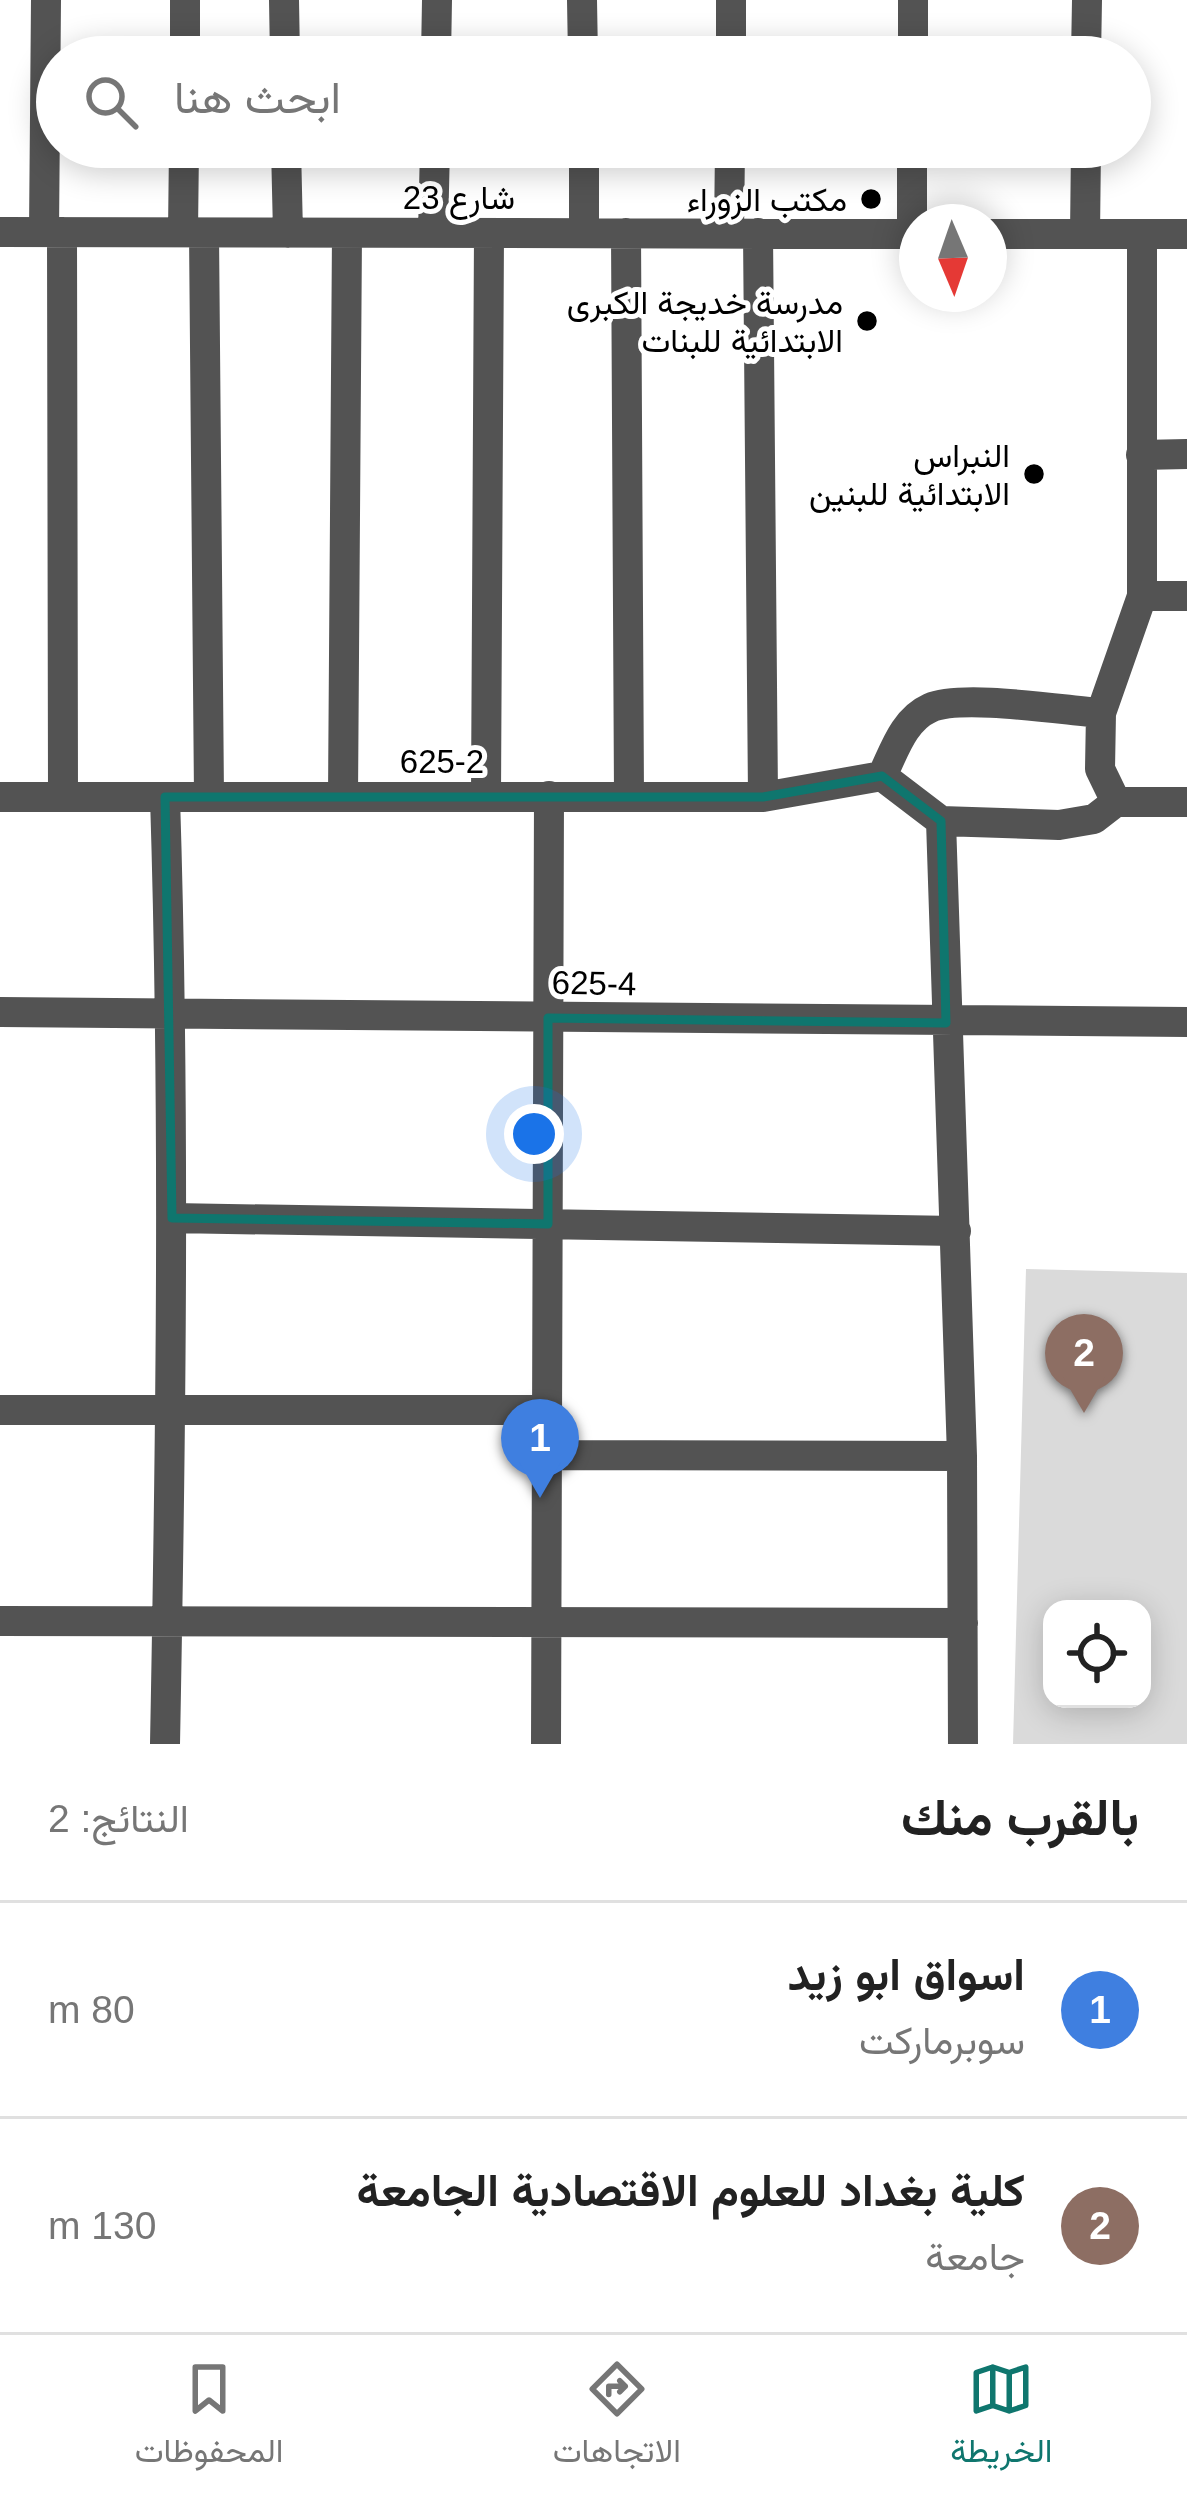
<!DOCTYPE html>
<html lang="ar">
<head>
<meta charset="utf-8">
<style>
  body { margin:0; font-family:Arial,Vazirmatn,sans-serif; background:#f6f6f6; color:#222; direction:rtl }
  .controls { position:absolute; right:36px; bottom:36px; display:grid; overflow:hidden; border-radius:24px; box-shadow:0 6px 30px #0003 }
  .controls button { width:108px; height:108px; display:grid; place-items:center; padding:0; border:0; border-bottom:3px solid #e0e0e0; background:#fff; color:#222; font:60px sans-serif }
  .compass { position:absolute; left:899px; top:204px; width:108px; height:108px; border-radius:50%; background:#fff; box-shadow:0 6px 30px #0003; rotate:178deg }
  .you { position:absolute; left:534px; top:1134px; width:42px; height:42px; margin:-30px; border:9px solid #fff; border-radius:50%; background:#1a73e8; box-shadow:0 0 0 18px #1a73e833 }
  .badge { display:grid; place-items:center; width:78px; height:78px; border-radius:50%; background:#0f766e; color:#fff; font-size:39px; font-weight:700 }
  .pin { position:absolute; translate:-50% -99px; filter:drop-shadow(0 3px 6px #0008) }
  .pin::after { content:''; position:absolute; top:63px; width:42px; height:36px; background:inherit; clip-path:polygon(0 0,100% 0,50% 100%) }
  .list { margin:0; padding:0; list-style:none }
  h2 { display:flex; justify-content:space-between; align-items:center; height:156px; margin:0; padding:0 48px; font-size:51px }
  h2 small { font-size:39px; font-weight:400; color:#767676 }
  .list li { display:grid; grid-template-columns:78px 1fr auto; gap:36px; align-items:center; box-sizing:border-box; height:216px; padding:0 48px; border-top:3px solid #e0e0e0 }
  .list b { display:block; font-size:45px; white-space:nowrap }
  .list p { margin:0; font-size:39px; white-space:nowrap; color:#767676 }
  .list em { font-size:39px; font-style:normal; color:#767676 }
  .icon { flex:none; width:66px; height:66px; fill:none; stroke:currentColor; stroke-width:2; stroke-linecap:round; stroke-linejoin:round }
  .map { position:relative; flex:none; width:1187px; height:1744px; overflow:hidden; direction:ltr }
  .search { position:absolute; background:#fff; box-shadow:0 6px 30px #0003; left:36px; right:36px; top:36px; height:132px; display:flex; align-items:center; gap:30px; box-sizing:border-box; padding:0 42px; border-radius:66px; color:#767676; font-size:45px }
  .sheet { height:588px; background:#fff }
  nav { display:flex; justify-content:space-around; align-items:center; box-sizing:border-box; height:168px; border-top:3px solid #e0e0e0; background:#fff; font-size:33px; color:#767676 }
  nav a { display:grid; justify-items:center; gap:6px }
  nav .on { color:#0f766e }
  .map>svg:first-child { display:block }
</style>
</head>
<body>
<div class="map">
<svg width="1187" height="1744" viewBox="0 0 1187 1744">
  <rect width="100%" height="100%" fill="#fff"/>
  <path fill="#dadada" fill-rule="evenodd" d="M1026,1269L1187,1273V1744H1013ZM1052,1609H1142V1699H1052Z"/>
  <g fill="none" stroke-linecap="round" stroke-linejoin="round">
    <path stroke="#535353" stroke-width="30" d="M284,0L285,57
      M582,0L583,57
      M185,57V0
      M436,57L437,0
      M731,57V0
      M913,57V0
      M1086,57L1087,0
      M286,147L288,233
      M584,147V233
      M0,232L917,234
      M44,232L46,0
      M62,232L63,797
      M183,232L184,147
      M204,233L209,797
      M433,233L435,147
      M626,233L629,797
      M729,233L730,147
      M758,233L763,797
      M912,234V147
      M989,234H1187
      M1085,234L1086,147
      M1141,455L1187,454
      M1142,596H1187
      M882,776C894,752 903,720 930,708C961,694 1062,710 1101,713
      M486,796L489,233
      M0,797H763L882,776L941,821L1059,825L1094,819L1116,802H1187
      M343,797L347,233
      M1116,802L1100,769L1101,713L1142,596V234
      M941,821L962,1456L963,1744
      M0,1012L1187,1022
      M172,1218L956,1231
      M0,1410H547
      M547,1455L962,1456
      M0,1621L963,1623
      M165,1744C171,1428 175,1113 165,797
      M546,1744L549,796"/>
  </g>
  <path fill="none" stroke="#0f766e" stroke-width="9" stroke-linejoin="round" d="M882,776L941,821L946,1023L548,1018V1224L172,1218L165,797H763Z"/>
  <g fill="#000" stroke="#fff" stroke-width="4.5">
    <circle cx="871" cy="199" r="12"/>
    <circle cx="867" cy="321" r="12"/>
    <circle cx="1034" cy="474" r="12"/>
  </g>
  <g text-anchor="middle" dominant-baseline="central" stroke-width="10" stroke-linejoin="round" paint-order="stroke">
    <g font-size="33" fill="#000" stroke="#fff">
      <text x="459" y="197">شارع 23</text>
      <text x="442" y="761">625-2</text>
      <text transform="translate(594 983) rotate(1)">625-4</text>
    </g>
    <g font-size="33" fill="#000" stroke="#fff" text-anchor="end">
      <text x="847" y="199">مكتب الزوراء</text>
      <text x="843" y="302">مدرسة خديجة الكبرى<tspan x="843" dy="38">الابتدائية للبنات</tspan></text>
      <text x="1010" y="455">النبراس<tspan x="1010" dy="38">الابتدائية للبنين</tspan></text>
    </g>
  </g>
</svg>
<div class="controls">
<button><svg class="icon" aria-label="locate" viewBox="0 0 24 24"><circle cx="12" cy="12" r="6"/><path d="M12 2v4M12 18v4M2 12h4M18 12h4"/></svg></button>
</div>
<svg class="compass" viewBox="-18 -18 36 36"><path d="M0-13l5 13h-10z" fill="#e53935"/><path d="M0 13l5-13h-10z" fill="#767676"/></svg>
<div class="you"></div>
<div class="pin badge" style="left:540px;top:1498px;background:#3f7fe0">1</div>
<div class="pin badge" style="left:1084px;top:1413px;background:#8d6e63">2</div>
<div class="search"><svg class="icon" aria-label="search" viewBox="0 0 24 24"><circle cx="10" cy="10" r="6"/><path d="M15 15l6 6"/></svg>ابحث هنا</div>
</div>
<section class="sheet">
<h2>بالقرب منك<small>النتائج: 2</small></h2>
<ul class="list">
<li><span class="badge" style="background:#3f7fe0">1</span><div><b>اسواق ابو زيد</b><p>سوبرماركت</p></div><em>80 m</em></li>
<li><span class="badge" style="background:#8d6e63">2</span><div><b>كلية بغداد للعلوم الاقتصادية الجامعة</b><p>جامعة</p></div><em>130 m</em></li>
</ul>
</section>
<nav>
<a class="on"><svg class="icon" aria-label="map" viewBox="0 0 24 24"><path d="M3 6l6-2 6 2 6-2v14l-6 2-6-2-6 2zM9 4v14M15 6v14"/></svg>الخريطة</a>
<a><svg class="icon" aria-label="directions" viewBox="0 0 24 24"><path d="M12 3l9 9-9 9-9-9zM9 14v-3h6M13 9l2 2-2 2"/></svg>الاتجاهات</a>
<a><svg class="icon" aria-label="saved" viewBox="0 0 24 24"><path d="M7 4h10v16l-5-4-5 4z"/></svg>المحفوظات</a>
</nav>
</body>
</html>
